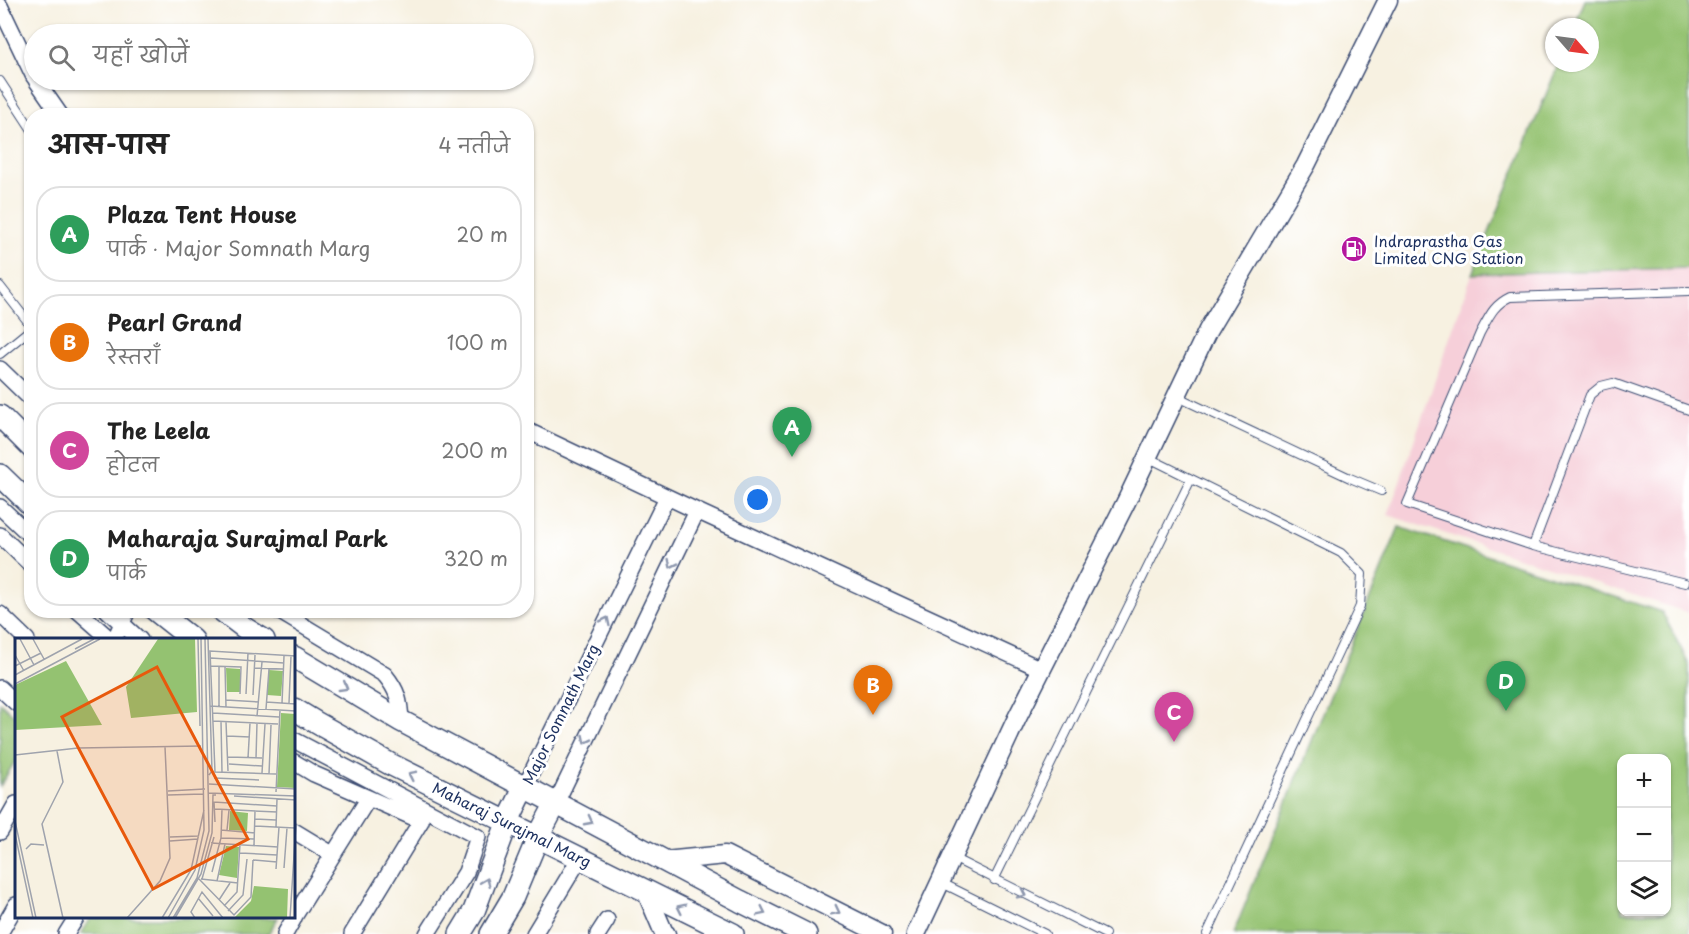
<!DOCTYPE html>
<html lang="hi">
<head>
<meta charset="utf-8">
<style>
  body { margin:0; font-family:"Playpen Sans","Playpen Sans Deva",sans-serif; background:#f6f6f6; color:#222 }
  .controls { position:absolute; right:18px; bottom:18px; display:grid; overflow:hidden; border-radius:12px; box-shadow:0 2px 4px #0004 }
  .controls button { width:54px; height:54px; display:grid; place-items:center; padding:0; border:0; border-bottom:2px solid #e0e0e0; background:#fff; color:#222; font:30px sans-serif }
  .compass { position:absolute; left:1545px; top:18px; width:54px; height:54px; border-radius:50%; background:#fff; box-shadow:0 2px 4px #0004; rotate:118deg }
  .you { position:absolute; left:758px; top:500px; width:21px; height:21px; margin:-15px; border:4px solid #fff; border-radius:50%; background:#1a73e8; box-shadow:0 0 0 9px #1a73e833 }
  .badge { display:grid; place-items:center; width:39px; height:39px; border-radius:50%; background:#db2777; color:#fff; font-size:20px; font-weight:700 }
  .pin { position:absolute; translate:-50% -50px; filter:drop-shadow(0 2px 3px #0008) }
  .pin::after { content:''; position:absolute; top:32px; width:21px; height:18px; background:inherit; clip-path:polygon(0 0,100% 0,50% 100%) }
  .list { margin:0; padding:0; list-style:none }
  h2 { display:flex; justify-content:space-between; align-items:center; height:78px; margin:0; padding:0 24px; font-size:26px }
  h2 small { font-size:20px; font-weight:400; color:#767676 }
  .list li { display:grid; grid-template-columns:39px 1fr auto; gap:18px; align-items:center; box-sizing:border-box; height:96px; margin:0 12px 12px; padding:0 12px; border:2px solid #e0e0e0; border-radius:24px }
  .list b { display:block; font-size:22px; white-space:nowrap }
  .list p { margin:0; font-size:20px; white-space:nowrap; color:#767676 }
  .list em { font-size:20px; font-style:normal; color:#767676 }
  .icon { flex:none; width:33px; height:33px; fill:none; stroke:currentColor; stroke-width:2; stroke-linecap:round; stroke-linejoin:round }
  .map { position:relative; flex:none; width:1689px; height:934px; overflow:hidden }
  .search { position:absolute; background:#fff; box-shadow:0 2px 4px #0004; left:24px; top:24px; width:510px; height:66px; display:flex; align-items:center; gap:15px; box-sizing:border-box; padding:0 21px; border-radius:33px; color:#767676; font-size:22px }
  .panel { position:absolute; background:#fff; box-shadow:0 2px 4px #0004; left:24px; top:108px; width:510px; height:510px; border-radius:24px }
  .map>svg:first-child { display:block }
</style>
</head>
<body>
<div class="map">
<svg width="1689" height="934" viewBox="0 0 1689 934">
  <rect width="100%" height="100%" fill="#fff"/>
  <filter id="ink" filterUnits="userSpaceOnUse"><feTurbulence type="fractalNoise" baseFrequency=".0167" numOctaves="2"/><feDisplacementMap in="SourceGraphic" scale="12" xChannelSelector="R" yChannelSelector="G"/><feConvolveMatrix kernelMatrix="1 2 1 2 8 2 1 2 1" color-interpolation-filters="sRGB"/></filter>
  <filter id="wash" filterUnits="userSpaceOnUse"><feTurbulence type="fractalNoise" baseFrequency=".008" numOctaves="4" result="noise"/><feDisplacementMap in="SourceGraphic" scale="24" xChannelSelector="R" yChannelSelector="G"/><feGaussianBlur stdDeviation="1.35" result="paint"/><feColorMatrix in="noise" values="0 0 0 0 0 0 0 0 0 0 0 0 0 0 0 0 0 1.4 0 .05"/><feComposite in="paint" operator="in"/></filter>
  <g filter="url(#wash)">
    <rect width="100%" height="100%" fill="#f7f1e1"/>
    <path fill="#f6cfd9" d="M1689,268V613L1388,515L1472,274Z"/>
    <path fill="#94c271" stroke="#587868" stroke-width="1.5" fill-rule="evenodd" d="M1585,0H1689V268L1472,274L1559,63H1590V27H1574Z
      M1399,527L1662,612L1689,664V934H1233ZM1622,758H1666V912H1622Z
      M0,702L16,717V760L0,786Z
      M91,918H278L268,934H81Z"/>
  </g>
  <g filter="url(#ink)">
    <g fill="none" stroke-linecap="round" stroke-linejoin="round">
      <g stroke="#3c4c72" stroke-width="10">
        <path id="service" d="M0,81L32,130
          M0,286L32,327
          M0,354L32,328
          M1178,397L1350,478L1381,491
          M1149,458L1341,553L1362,574L1360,606L1207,934
          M1533,546L1590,395L1601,386L1613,383L1689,410
          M1685,583L1533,546L1407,504L1480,333C1489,317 1493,305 1510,297L1689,291
          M953,858L1105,934
          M994,880L1191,479
          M942,883L1045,934"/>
      </g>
      <g stroke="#3c4c72" stroke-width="18">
        <path id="minor" d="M0,6L34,77
          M36,80L61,116
          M0,369L32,400
          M526,430L697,511L1041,669
          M0,507L32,537
          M0,535L32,566
          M77,610L111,640
          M107,610L140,640
          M277,610L385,675C398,691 400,701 401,721
          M0,614L27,640
          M118,632L128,610
          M0,688L16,703
          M294,740L478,837L466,872L427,934
          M294,762L314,774L421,821L352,934
          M525,786L667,497
          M556,803L697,511
          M294,831L332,854
          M0,832L16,804
          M294,917L368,799
          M0,933L16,905
          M66,934L76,918
          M285,934L294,918
          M534,934L580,858
          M598,934L607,920"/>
      </g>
      <g stroke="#3c4c72" stroke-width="21">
        <path id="tertiary" d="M665,861L725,855L882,934
          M646,891L664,933L666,934
          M916,934L1017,718L1126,502L1208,330L1306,165L1388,0"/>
      </g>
      <g stroke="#3c4c72" stroke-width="24">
        <path id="secondary" d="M0,416L32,448
          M0,475L32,506
          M155,610L193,640
          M221,610L246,629L264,640
          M294,657L401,721L740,901L806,934
          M294,709L317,723L390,764L733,934
          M460,934L474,911L508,821L525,786
          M491,934L513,897L538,837L556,803"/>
      </g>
      <use href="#service" stroke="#fff" stroke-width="8"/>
      <use href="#minor" stroke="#fff" stroke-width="15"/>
      <use href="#tertiary" stroke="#fff" stroke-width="18"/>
      <use href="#secondary" stroke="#fff" stroke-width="21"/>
    </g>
    <defs><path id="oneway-chevron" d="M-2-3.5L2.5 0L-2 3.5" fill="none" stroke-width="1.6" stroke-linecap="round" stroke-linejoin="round" transform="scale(1.5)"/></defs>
    <g stroke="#8d97ae">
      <use href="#oneway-chevron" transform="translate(672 564) rotate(116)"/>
      <use href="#oneway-chevron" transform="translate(606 621) rotate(-64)"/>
      <use href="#oneway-chevron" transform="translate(344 687) rotate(31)"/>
      <use href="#oneway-chevron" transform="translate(586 740) rotate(116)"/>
      <use href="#oneway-chevron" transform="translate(412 775) rotate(-154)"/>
      <use href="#oneway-chevron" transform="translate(589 821) rotate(28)"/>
      <use href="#oneway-chevron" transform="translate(486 882) rotate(-68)"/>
      <use href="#oneway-chevron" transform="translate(1022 894) rotate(26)"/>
      <use href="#oneway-chevron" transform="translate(681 908) rotate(-154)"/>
      <use href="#oneway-chevron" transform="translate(836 911) rotate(27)"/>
      <use href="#oneway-chevron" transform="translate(762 912) rotate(26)"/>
    </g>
  </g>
  <defs>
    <g id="fuel-disc" transform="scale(1.35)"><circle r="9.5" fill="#b5179e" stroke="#fff"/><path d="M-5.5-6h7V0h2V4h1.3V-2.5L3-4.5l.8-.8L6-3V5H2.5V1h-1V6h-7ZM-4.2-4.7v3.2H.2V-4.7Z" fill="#fff"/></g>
  </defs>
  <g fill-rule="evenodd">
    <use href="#fuel-disc" x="1354" y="249"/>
  </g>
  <g text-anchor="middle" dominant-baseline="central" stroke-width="6" stroke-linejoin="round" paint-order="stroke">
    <g font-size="15" fill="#1b2f5e" stroke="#fff" text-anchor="start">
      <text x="1374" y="240">Indraprastha Gas<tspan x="1374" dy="17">Limited CNG Station</tspan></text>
    </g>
    <g font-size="15" fill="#1b2f5e" stroke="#fff">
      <text transform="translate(560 714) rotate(-64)">Major Somnath Marg</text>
      <text transform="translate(512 824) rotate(26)">Maharaj Surajmal Marg</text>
    </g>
  </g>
  <g transform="translate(15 638)">
    <rect width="280" height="280" fill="#f7f1e1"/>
    <path d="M143,1H180L182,74L116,80L111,49ZM51,23L87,87L0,92V47ZM211,30L225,31V54H212ZM254,32L268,33L266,58L252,57ZM266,75L280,76V150L262,149ZM215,173L233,175L232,193L214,192ZM211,208L224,209L222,240L204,237ZM239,248L273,251L272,280H219L236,263Z" fill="#94c271"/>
    <path fill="none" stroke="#9fa3ad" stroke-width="1.5" d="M5,1L19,27M18,1L29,21M183,1L185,88M193,1L197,133L194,137M60,11L79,1M0,17L9,33M196,20L269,25M0,28L26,15M196,28L226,29L225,56M210,28L211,69M204,29V69M239,30L268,31M0,37L67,1M0,46L85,1M231,56L233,15M238,57L240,17M211,62L244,64M251,64L281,66M267,65L269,18M274,65L276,18M195,68L281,73M251,71L254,31M198,75L264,79M242,78L247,24M198,83L263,86M206,83L207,134M211,84L213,133M212,98L235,99M42,113L48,144L27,186L48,280M0,117L63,110L186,108M213,119L247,120M233,120L235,85M241,120L242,85M214,126L247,128M247,135L250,86M254,136L256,87M261,136L200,134L195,13L281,18M199,140L244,142M194,146L281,151M153,153L190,151M261,154L265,72M193,155L281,158M153,157L188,156M219,158L281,162M200,171L262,174M240,181L261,182M0,183L21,280M200,184L199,164L262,168M240,188L280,190M261,189L262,161M206,192L240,195M212,192L214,172M0,196L18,280M155,199L184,198M206,200L239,201M155,203L183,201M196,205L263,209M239,207L240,173M11,211L16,206L29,207M225,215L262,217M238,222L262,224M269,230L272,190M261,231L264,189M197,234L206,200L207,171M184,241L219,277L236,259L238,222M186,241L223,245M187,241L199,199M202,243L210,206M183,260L198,278M204,262L215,245M209,268L222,254L225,206M213,273L228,257L232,221M112,280L145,243L155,220L150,109M147,280L176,232L189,172M153,280L180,232L189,192L186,1M158,280L182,240L194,193L190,1M160,280L186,236L197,195L198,157H201M180,280L176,274L187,254L208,280M275,280L281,186"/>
    <path fill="#e8590c" fill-opacity="0.15" stroke="#e8590c" stroke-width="3" d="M142,29L233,201L138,251L47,79Z"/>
    <rect width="280" height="280" fill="none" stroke="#1b2f5e" stroke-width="3"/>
  </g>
</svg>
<div class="controls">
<button>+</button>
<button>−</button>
<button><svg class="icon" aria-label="layers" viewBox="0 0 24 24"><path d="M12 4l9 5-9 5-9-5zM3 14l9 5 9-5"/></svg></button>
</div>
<svg class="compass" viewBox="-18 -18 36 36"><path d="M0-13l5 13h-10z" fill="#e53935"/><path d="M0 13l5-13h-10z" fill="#767676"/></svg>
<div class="you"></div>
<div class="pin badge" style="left:792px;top:457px;background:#2e9e5b">A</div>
<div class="pin badge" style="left:873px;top:715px;background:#e8710a">B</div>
<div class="pin badge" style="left:1174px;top:742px;background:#d1479c">C</div>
<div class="pin badge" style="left:1506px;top:711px;background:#2e9e5b">D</div>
<div class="search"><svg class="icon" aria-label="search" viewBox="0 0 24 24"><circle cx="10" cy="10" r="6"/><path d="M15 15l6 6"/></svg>यहाँ खोजें</div>
<section class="panel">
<h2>आस-पास<small>4 नतीजे</small></h2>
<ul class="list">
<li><span class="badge" style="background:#2e9e5b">A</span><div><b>Plaza Tent House</b><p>पार्क · Major Somnath Marg</p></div><em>20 m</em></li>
<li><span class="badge" style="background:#e8710a">B</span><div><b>Pearl Grand</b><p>रेस्तराँ</p></div><em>100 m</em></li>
<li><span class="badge" style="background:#d1479c">C</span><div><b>The Leela</b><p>होटल</p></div><em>200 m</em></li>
<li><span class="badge" style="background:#2e9e5b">D</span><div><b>Maharaja Surajmal Park</b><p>पार्क</p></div><em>320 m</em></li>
</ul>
</section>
</div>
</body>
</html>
